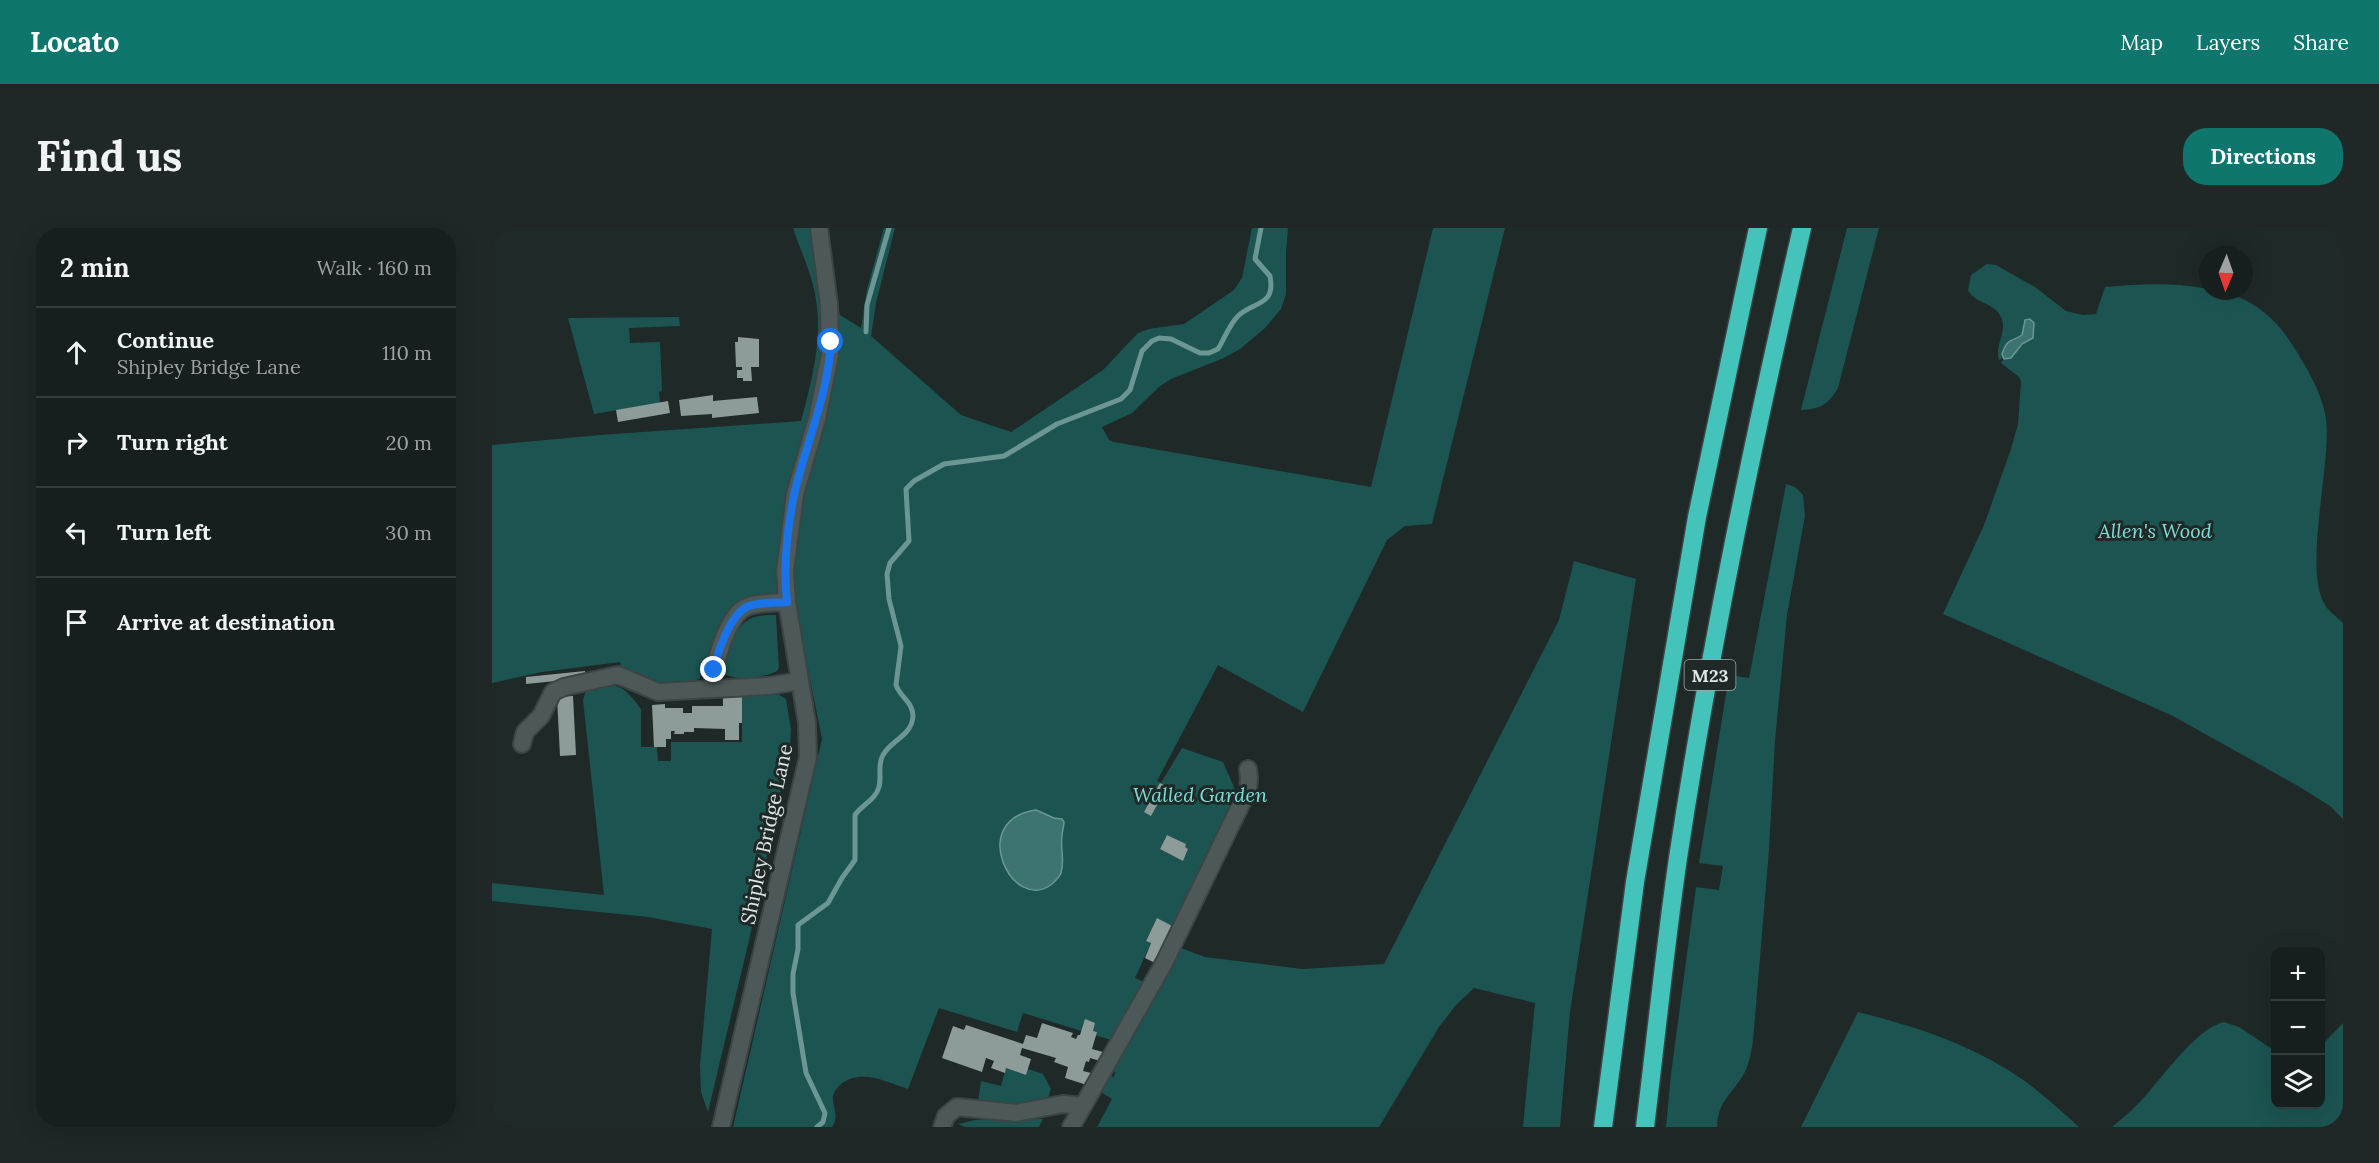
<!DOCTYPE html>
<html lang="en">
<head>
<meta charset="utf-8">
<style>
  body { margin:0; font-family:Lora,serif; background:#1f2727; color:#f1f3f6 }
  .controls { position:absolute; right:18px; bottom:18px; display:grid; overflow:hidden; border-radius:12px; box-shadow:0 6px 24px #0002 }
  .controls button { width:54px; height:54px; display:grid; place-items:center; padding:0; border:0; border-bottom:2px solid #353d3c; background:#161f1e; color:#f1f3f6; font:30px sans-serif }
  .compass { position:absolute; left:1707px; top:18px; width:54px; height:54px; border-radius:50%; background:#161f1e; box-shadow:0 6px 24px #0002; rotate:182deg }
  .stop { position:absolute; width:18px; height:18px; margin:-14px; border:4px solid #1a73e8; border-radius:50%; background:#fff }
  .stop.end { background:#1a73e8; border-color:#fff; box-shadow:0 2px 6px #0008 }
  .list { margin:0; padding:0; list-style:none }
  h2 { display:flex; justify-content:space-between; align-items:center; height:78px; margin:0; padding:0 24px; font-size:26px }
  h2 small { font-size:20px; font-weight:400; color:#9ea2a4 }
  .list li { display:grid; grid-template-columns:39px 1fr auto; gap:18px; align-items:center; box-sizing:border-box; height:90px; padding:0 24px; border-top:2px solid #353d3c }
  .list b { display:block; font-size:22px; white-space:nowrap }
  .list p { margin:0; font-size:20px; white-space:nowrap; color:#9ea2a4 }
  .list em { font-size:20px; font-style:normal; color:#9ea2a4 }
  .icon { flex:none; width:33px; height:33px; fill:none; stroke:currentColor; stroke-width:2; stroke-linecap:round; stroke-linejoin:round }
  .map { position:relative; flex:none; width:1851px; height:899px; overflow:hidden; border-radius:24px }
  header { display:flex; align-items:center; gap:36px; box-sizing:border-box; height:84px; padding:0 30px; background:#0f766e; color:#fff }
  header strong { font-size:28px }
  nav { display:flex; gap:33px; margin-inline-start:auto; font-size:21px }
  .intro { display:flex; align-items:center; justify-content:space-between; box-sizing:border-box; height:144px; padding:0 36px }
  h1 { margin:0; font-size:42px }
  .button { padding:15px 27px; border-radius:24px; background:#0f766e; color:#fff; font-size:21px; font-weight:700 }
  main { display:flex; gap:36px; padding:0 36px }
  aside { flex:1; background:#161f1e; border-radius:24px; box-shadow:0 6px 24px #0002 }
  .map>svg:first-child { display:block }
</style>
</head>
<body>
<header>
<strong>Locato</strong>
<nav><a>Map</a><a>Layers</a><a>Share</a></nav>
</header>
<div class="intro"><h1>Find us</h1><a class="button">Directions</a></div>
<main>
<aside>
<h2>2 min<small>Walk · 160 m</small></h2>
<ul class="list">
<li><svg class="icon" aria-label="ahead" viewBox="0 0 24 24"><path d="M12 20V5M6 11l6-6 6 6"/></svg><div><b>Continue</b><p>Shipley Bridge Lane</p></div><em>110 m</em></li>
<li><svg class="icon" aria-label="right" viewBox="0 0 24 24"><path d="M7 20v-9h11M14 6l5 5-5 5"/></svg><div><b>Turn right</b></div><em>20 m</em></li>
<li><svg class="icon" aria-label="left" viewBox="0 0 24 24"><path d="M17 20v-9H6M10 6l-5 5 5 5"/></svg><div><b>Turn left</b></div><em>30 m</em></li>
<li><svg class="icon" aria-label="arrive" viewBox="0 0 24 24"><path d="M6 21V4h12l-3 4 3 4H6"/></svg><div><b>Arrive at destination</b></div></li>
</ul>
</aside>
<div class="map">
<svg width="1851" height="899" viewBox="0 0 1851 899">
  <rect width="100%" height="100%" fill="#1e2928"/>
  <path fill="#1b5451" fill-rule="evenodd" d="M301,0H322L344,68L348,87L369,100L375,61L392,0H403L384,75L379,108L469,187L519,204L611,142L646,105L657,101L692,96L742,62L750,50L760,0H796L794,24V66L789,81L773,100L748,121L732,130L679,151L667,159L640,185L610,199L617,212L622,214L879,259L941,0H1013L940,296L913,298L895,312L811,484L726,437L665,553L669,555L690,520L731,534L745,566L710,642L680,698L665,691L654,712L659,715L643,750L652,754L619,812L531,785L525,804L447,780L416,861C395,854 369,840 349,856C346,859 342,863 341,868C340,879 348,888 340,899H241L330,511L305,387C293,383 267,371 255,371C227,373 217,430 208,450C200,456 170,458 160,453C147,446 144,443 129,440L128,434L50,444L0,455V217L108,207L309,193C321,148 333,103 321,57C316,37 307,19 301,0ZM675,607L693,616V619L696,621L691,632L668,621Z
    M1355,0H1387L1346,160C1336,177 1328,181 1309,182Z
    M1495,36L1504,37L1543,59L1574,83L1591,87L1604,86L1613,59C1647,56 1682,54 1716,61V63C1745,63 1772,80 1790,102C1806,124 1831,164 1834,191C1840,237 1809,346 1835,380C1839,385 1846,390 1851,395V591L1838,578L1806,558L1681,488L1451,386L1492,297L1519,221L1526,196L1529,154L1527,149L1509,135L1512,131C1524,130 1527,115 1540,111L1542,98L1539,92L1532,93L1530,107C1519,114 1510,113 1511,130L1507,132C1502,118 1516,103 1509,89C1502,74 1483,76 1476,62L1479,47Z
    M187,89L188,98L137,100L138,115L168,114L170,163L167,164L168,175L102,186L76,90Z
    M1294,256L1303,259L1311,267L1313,288L1295,387L1283,513L1277,622L1261,813C1259,825 1257,839 1250,849C1238,868 1226,874 1225,899H1174L1179,846L1204,659L1227,662L1231,638L1207,635L1237,447L1257,450Z
    M1082,333L1144,351L1078,784L1068,899H1031L1043,775L982,760L964,777L947,799L887,899H605L620,871L607,863L615,847L621,849L623,847V844L619,839L686,719L713,729L810,741L892,736L1067,392Z
    M284,387L287,440L285,443C272,450 245,453 232,446C227,433 243,399 256,392C264,387 274,387 284,387Z
    M116,457C131,456 140,469 149,481V519H165L166,533H179V514H250V468L286,466L294,471L299,501L298,520L258,708L216,884L209,864L208,837L220,701L156,689L0,673V655L112,667L91,472L94,463Z
    M1366,784C1426,799 1484,818 1534,854C1553,868 1570,884 1587,899H1309Z
    M1732,794L1747,799L1783,823L1784,876H1828L1829,818L1851,795V888L1844,899H1620C1628,892 1637,885 1645,877C1666,856 1703,800 1732,794Z
    M514,840L534,847L536,841L551,846L559,861L555,873L538,879L486,873L489,853L509,858Z
    M551,891L547,899H473L466,896L483,892Z"/>
  <path fill="#3b7470" stroke="#6c9693" stroke-width="1.5" d="M1533,92L1538,91L1542,95L1541,110L1530,116L1519,130L1512,131L1510,126C1516,109 1518,115 1530,107Z
    M544,582L562,590L570,591L572,594C572,599 570,603 570,608C568,621 573,632 569,645C567,650 563,653 560,656C521,687 474,592 544,582Z"/>
  <g fill="none" stroke-linecap="round" stroke-linejoin="round">
    <path stroke="#6c9693" stroke-width="5" d="M374,104L375,77L397,0
      M325,899L331,894L333,885L314,845L301,765V746L306,721V697L336,675L350,650L363,632V587C370,577 384,571 387,559C390,549 385,537 391,527C399,512 420,508 421,488C421,474 408,469 404,457L409,418L397,371L395,346L398,335L417,313L414,261L422,253L452,236L512,228L565,196L629,171L638,162L650,123L660,113L667,110L679,111L708,125H717L726,121C733,110 737,97 746,88C761,73 784,79 778,48L763,31L769,0"/>
  </g>
  <path fill="#8d9b99" d="M246,109L267,111V139H259L260,153H251V150H245V142H250V139H244L243,114H246Z
    M221,167V173L265,169L267,185L220,190V186L189,188L187,172Z
    M176,173L178,185L126,194L124,182Z
    M93,443L94,450L34,456V449Z
    M231,463L250,464V495H247V512H233V501L202,500V504H192V506H182L183,503H179V511H174V519H162L160,477L173,476V480H191V485H200V478H231Z
    M81,468L84,527L68,528L65,469Z
    M668,555L675,559L659,588L652,584Z
    M675,607L694,616L693,619L696,621L691,633L668,621Z
    M665,690L684,700L673,721L670,720L663,735L653,730L659,715L654,713Z
    M593,791L603,795L601,803L605,804L600,821L611,824L608,833L598,830L597,834L594,833L591,843L599,845L595,857L573,850L576,839L562,834L564,830L530,820L528,827L539,831L534,847L514,840L513,845L499,840L502,833L494,830L490,844L450,830L461,798L472,802L474,797L531,816L534,807L545,810L550,795L581,805L579,809L584,811L586,807H588Z"/>
  <g fill="none" stroke-linecap="round" stroke-linejoin="round">
    <g stroke="#3b4544" stroke-width="20">
      <path id="minor" d="M220,461C221,440 234,385 257,378C269,374 283,375 295,374
        M30,516L33,504L49,488L61,464L72,459L126,447L166,464L276,458L307,453
        M229,899L316,529L315,495L295,374L293,343L303,266L325,191L338,127L337,77L327,0
        M450,899L454,888L465,879L524,885L571,876L591,878L672,735L756,562L757,550L756,541
        M579,899L591,878"/>
    </g>
    <g stroke="#3b4544" stroke-width="21">
      <path id="highway" d="M1111,899L1143,654L1205,289L1266,0
        M1153,899C1164,810 1173,719 1186,630C1218,418 1262,209 1310,0"/>
    </g>
    <use href="#minor" stroke="#4d5958" stroke-width="16"/>
    <use href="#highway" stroke="#44c3bb" stroke-width="18"/>
  </g>
  <g fill="none" stroke-linecap="round" stroke-linejoin="round">
    <path stroke="#1a73e8" stroke-width="8" d="M222,442C225,425 239,384 257,378C269,374 283,375 295,374C291,339 295,302 302,267C314,215 336,167 339,114"/>
  </g>
  <g text-anchor="middle" dominant-baseline="central" stroke-width="6" stroke-linejoin="round" paint-order="stroke">
    <rect fill="#1e2928" stroke="#a4adac" stroke-width="1.5" x="1192.5" y="432" width="51" height="30" rx="4.5"/>
    <g font-size="18" font-weight="bold" fill="#dee5e4">
      <text x="1218" y="447">M23</text>
    </g>
    <g font-size="20" font-style="italic" fill="#7eddd6" stroke="#1e2928">
      <text x="1663" y="302">Allen's Wood</text>
      <text x="708" y="566">Walled Garden</text>
    </g>
    <g font-size="20" fill="#dee5e4" stroke="#1e2928">
      <text transform="translate(274 606) rotate(-78)">Shipley Bridge Lane</text>
    </g>
  </g>
</svg>
<div class="controls">
<button>+</button>
<button>−</button>
<button><svg class="icon" aria-label="layers" viewBox="0 0 24 24"><path d="M12 4l9 5-9 5-9-5zM3 14l9 5 9-5"/></svg></button>
</div>
<svg class="compass" viewBox="-18 -18 36 36"><path d="M0-13l5 13h-10z" fill="#e53935"/><path d="M0 13l5-13h-10z" fill="#9ea2a4"/></svg>
<div class="stop" style="left:339px;top:114px"></div>
<div class="stop end" style="left:222px;top:442px"></div>
</div>
</main>
</body>
</html>
